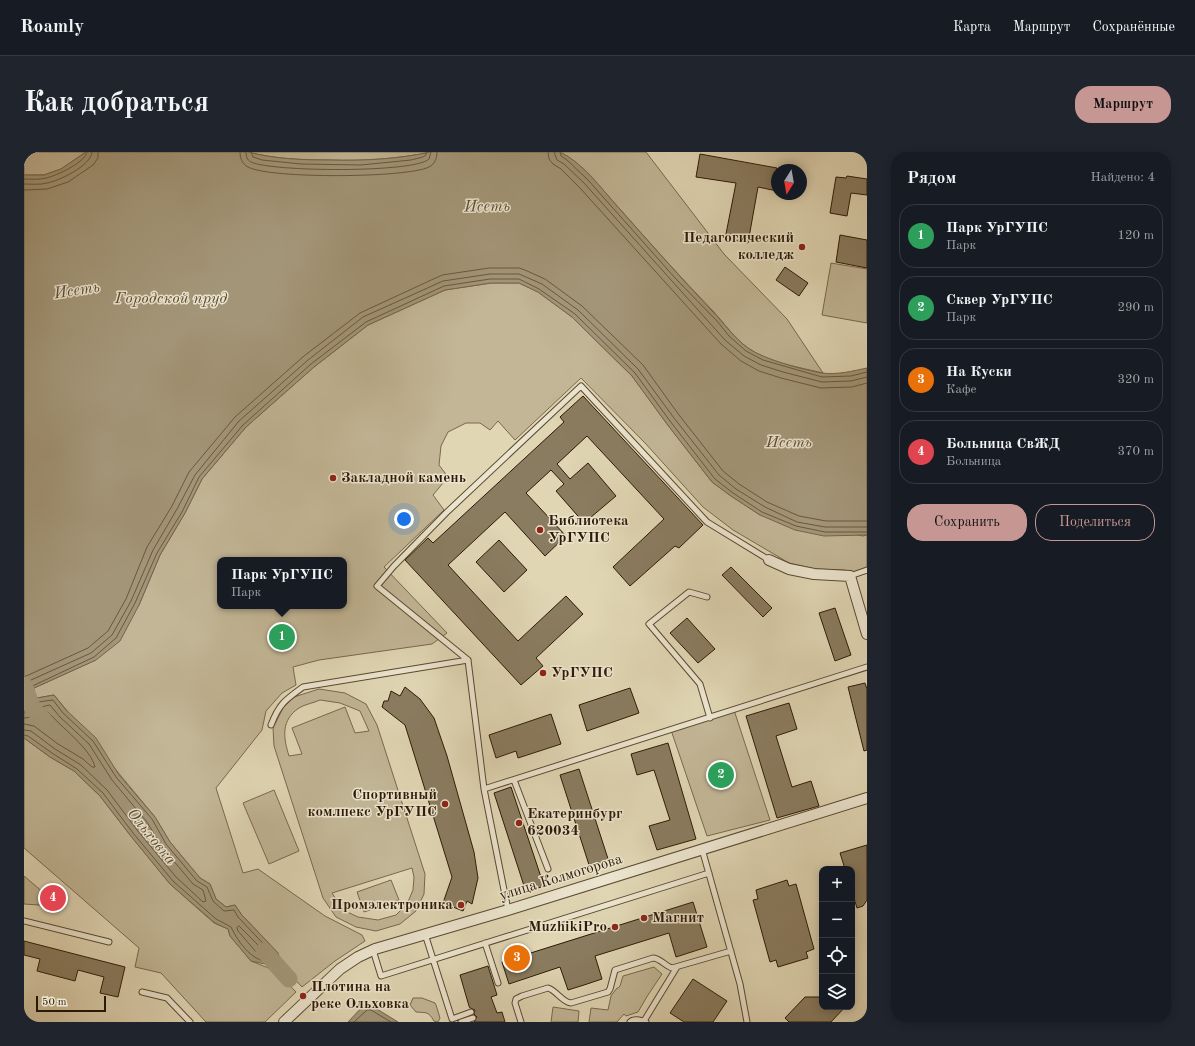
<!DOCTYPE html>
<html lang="ru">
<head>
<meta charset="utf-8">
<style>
  body { margin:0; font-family:"Old Standard TT",serif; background:#20242c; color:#f1f3f6 }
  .controls { position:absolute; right:12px; bottom:12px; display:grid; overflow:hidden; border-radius:8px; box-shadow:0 2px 10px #0003 }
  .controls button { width:36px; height:36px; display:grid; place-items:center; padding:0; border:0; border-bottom:1px solid #363941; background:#171b24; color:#f1f3f6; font:20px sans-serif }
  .compass { position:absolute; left:747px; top:12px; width:36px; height:36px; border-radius:50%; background:#171b24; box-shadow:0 2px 10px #0003; rotate:191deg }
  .scale { position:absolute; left:12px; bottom:10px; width:70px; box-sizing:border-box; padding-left:4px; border:2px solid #2d1a05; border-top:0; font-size:11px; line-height:14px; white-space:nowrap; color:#2d1a05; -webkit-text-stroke:3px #ebe4ce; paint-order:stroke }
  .you { position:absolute; left:380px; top:367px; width:14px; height:14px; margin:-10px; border:3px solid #fff; border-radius:50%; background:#1a73e8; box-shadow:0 0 0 6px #1a73e833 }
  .badge { display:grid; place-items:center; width:26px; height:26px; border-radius:50%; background:#c59692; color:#fff; font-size:13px; font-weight:700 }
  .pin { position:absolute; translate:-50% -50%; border:2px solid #fff; box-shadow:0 1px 4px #0006 }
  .popup { position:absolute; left:193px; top:405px; width:130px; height:52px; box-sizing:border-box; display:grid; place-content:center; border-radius:8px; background:#171b24; filter:drop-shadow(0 1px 3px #0005); font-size:13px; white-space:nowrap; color:#9ea1a6 }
  .popup b { font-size:15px; color:#f1f3f6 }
  .popup::after { content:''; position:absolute; left:50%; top:100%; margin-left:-8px; border:8px solid transparent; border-top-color:#171b24 }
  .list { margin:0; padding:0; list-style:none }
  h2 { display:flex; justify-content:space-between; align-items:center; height:52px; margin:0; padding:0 16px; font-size:17px }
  h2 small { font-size:13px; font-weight:400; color:#9ea1a6 }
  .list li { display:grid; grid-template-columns:26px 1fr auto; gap:12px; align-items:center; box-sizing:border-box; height:64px; margin:0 8px 8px; padding:0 8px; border:1px solid #363941; border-radius:16px }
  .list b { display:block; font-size:15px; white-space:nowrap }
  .list p { margin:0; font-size:13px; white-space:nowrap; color:#9ea1a6 }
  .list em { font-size:13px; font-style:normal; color:#9ea1a6 }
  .actions { display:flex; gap:8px; padding:12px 16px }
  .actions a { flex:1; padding:9px 0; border:1px solid #c59692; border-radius:16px; text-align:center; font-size:14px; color:#c59692 }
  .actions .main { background:#c59692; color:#111 }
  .icon { flex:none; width:22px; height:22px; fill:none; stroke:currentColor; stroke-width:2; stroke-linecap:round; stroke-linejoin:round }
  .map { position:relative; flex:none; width:843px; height:870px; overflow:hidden; border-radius:16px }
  header { display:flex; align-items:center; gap:24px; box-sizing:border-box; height:56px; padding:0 20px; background:#171b24; border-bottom:1px solid #363941 }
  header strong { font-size:19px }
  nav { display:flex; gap:22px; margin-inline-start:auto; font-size:14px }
  .intro { display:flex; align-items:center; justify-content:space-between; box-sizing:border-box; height:96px; padding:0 24px }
  h1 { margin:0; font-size:28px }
  .button { padding:10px 18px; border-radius:16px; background:#c59692; color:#111; font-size:14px; font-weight:700 }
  main { display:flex; gap:24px; padding:0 24px }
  aside { flex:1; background:#171b24; border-radius:16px; box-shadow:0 2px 10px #0003 }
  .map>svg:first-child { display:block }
</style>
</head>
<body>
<header>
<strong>Roamly</strong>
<nav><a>Карта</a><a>Маршрут</a><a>Сохранённые</a></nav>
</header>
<div class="intro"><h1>Как добраться</h1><a class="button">Маршрут</a></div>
<main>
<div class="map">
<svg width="843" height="870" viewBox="0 0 843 870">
  <rect width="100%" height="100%" fill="#e0d6b4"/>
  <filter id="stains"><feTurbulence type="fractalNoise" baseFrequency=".005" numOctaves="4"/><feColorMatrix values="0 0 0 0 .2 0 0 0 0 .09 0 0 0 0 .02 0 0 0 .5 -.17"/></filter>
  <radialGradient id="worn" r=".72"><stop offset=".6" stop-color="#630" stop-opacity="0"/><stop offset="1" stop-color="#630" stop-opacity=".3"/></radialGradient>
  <path fill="#c2b696" stroke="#78684e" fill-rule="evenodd" d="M0,0H62L37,17L20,23H0Z
    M224,0H407C374,7 340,9 306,8C278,8 251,7 224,0Z
    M536,0H622L700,102L763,167L799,221C775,215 746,211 724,196C710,186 701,172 689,159C657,126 626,91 595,56C577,37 560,12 536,0Z
    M807,111L843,117V171L798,163Z
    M467,131H495L514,140L548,165L608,224L643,272L688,330L707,344L736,363L839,384L843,383V416L826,422L821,418L791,417L765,411L709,378L679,355L621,291L557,226L491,288L474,269L466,278L456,271H442L424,280L417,294L415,313L424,325L409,343L420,358L360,415L423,481L408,492L295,508L269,515L272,533L258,541L242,559L238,578L192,636L219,721L234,717L301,764L338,783L341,789L311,809L278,835L258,814L254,801L217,762L211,753L202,755L192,747L186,732L176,726L146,690L131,665L30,543L13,546L10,544V536L72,508L115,453L136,403L161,361L178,327L222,275L290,215L344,173L421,138ZM196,408H320V454H196Z
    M295,537L321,541L342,552L353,573L401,722L400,742L392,759L376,772L352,779L332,775L312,765L299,746L250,594L249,576L259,556L270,545ZM296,548L316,551L336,559L345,579L331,581L321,555L268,576L278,602L265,604C259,585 257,568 275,556C281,552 290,551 296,548ZM388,716L390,725L389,738L383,752L372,763L354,768L334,765L319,758L308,741Z
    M710,558L746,668L683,684L647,578Z
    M0,586L26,605L50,619L76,644L106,683L146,732L190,771L204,777L206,784L227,809L252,819L272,840L241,870H182L137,821L111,815L115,796L0,696Z
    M250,638L275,699L245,712L219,651Z
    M0,724L27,747L25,752L15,753L0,752Z
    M367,728L375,748L340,760L333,740Z
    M630,815L638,822L624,843L614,860L602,864L600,862L593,870H565L567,856L584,858L587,844L593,836H594L596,834L599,824Z
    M389,846H398L411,851L412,853L416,866L414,870L410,869C404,859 403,861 392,860L386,853Z
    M529,855L555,859L554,870H527Z"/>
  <path fill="#a39678" stroke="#74644a" d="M62,0H224C251,7 278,8 306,8C340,9 374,7 407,0H536C559,11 576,35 593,54C624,89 656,125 688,159C700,171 710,186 724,196C739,207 779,218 798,221C813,223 829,219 843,216V383L800,384L771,378L736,363L707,344L688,330L643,272L608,224L548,165L514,140L495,131H467L421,138L344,173L290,215L222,275L178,327L161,361L136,403L115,453L96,489L72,508L10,536L3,542H0V23H20L37,17Z
    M30,543L42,558L72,586L95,623L131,665L146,690L176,726L186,732L192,747L202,755L211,753L217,762L254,801L255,815L227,809L206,784L204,777L191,771L146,732L106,683L76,644L50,619L26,605L0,586V552L13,546Z
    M340,853L348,854L374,870H324Z"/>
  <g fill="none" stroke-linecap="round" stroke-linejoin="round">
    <path stroke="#68583e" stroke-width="1" d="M216,0C216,6 218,12 224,15C246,27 383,26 405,15C411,12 413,6 413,0
      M222,0C222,4 223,8 227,10C248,20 391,21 405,7L407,0
      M227,0L229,5L238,8L277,12L337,13L387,8L399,5L402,3V0
      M524,0L525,7L529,12L537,17L556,36L697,192L717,209L735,219L757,226L797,236L828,235L843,231
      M530,0L533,8L540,12L560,31L701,188L720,204L737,213L759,220L798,230L827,229L843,225
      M536,0L537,4L543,8L564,28L652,127L693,169L705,184L722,199L739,208L798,225L827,224L843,220
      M0,27C7,27 15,28 22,26C32,24 62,10 63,0
      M0,32C7,32 16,33 23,31C35,29 68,13 68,0
      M0,38L23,37L44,30L69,13L74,6V0
      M0,525L64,496L84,479L102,447L123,395L148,354L165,320L211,265L280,204L336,161L418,123L465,116H495L501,118L521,127L558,154L619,213L655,263L699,319L715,332L743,350L775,364L802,369H843
      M0,533L7,528L67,501L88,483L107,449L129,398L153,357L171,323L215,269L284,208L339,165L419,129L466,122H495L518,132L554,158L614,217L650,266L695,323L712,337L741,355L773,370L801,375H843
      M0,538L70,505L92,486L111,451L133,401L158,360L175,325L219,273L287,212L342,170L420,134L466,127H495L515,137L551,162L611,221L646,269L691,327L709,341L738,360L772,374L801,380H843
      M0,555L14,550L29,548L39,561L69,589L92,625L128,667L142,692L173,729L183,735L189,749L200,759L210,758L214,765L250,803V810C229,812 215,791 207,775L192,767L149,729L109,681L79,641L53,617L28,601L4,584L0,583
      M0,560C9,560 17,554 26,553L36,565L65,592L88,628L123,670L138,695L169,732L179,738L182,749L179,750L152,725L113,678L83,638L57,613L31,597L7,579L0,578
      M0,566C9,566 16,560 24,560C37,575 67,597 71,615H68L59,607L34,592L10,574L0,572
      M215,774L241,800L240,803L233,801L214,779L213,776Z
      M330,870L343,858H347L367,870"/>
    <path stroke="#a39678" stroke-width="17" d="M0,533L9,557L20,568
      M240,799L265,827"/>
  </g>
  <path fill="#8a7c60" stroke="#2d1a05" d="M676,2L753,16V39L734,35L724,91L701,87L712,31L672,25Z
    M823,24L843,27V43L827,41L823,64L806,61L812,25L822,26Z
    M816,83L843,88V116L812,110Z
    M761,115L784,131L775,144L752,128Z
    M559,244L679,373L655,396L651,394L606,434L589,415L640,367L563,284L533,312L546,327L564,311L592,344L560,371L532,339L540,332L527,318L502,341L542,384L521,404L481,360L424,413L494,489L542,444L559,462L512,506L519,514L497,533L381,408L404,386L409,391L540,270L536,265Z
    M475,388L503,418L480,440L452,410Z
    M707,415L748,456L739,465L698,423Z
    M811,456L827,503L811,509L795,461Z
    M663,466L691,497L674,511L646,481Z
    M841,531L843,537V598L840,599L824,535Z
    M381,535L396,547L410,566L423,604L450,700L454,726L448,752L443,749L439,759L419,751L428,725L386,589L381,573L358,555L360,549H364L367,539L376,544Z
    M606,536L615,561L563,579L555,553Z
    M765,551L773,577L752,584L768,635L787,629L795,654L753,666L722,564Z
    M527,562L537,592L494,606L492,599L472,606L465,583Z
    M644,591L672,687L633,698L625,674L646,668L630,618L613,623L607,602Z
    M555,617L586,713L567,719L536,623Z
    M487,635L520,734L502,740L470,641Z
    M843,693V748L839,754L833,756L828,740V717H821L816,701Z
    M763,728L765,734L772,732L790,797L782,800L784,806L754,815L752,808L746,810L729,748L734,747L732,738Z
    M669,750L683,795L652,805L645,781L571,804L578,827L560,833L544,838L536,815L485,832L478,810Z
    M0,789L101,815L94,845L76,841L80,825L54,818L51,829L13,819L16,807L0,803Z
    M464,814L473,843L467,845L473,861L478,860L481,870H450L453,865L450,862L451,858L446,856L445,854L436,823Z
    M669,827L703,849L689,870H660L646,861Z
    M781,845H798V855H821L807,870H765L761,866Z"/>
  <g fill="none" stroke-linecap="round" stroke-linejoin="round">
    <g stroke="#5a4931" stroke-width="7">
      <path id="lane" d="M826,424L843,418
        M683,445L665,440L625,472L676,532L686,566
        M444,508L353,434L370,414L422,361L557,234L683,370L745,408
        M247,573C255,552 261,548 279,535L444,508L460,637L484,758
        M490,628L524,717
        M460,637L843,515
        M678,697L716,832L723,870
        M0,769L85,790
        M401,782L428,867L447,860
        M461,791L474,831
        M349,798L357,824L685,721
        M118,840L143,846L166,870
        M620,869L653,815
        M437,870L449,866
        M497,870L491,851L492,847L498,844L524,836C533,839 538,850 547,851L584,840L586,837L591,818L629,806C636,806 641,814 648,816L707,799
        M606,870C610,866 616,868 622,870"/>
    </g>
    <g stroke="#5a4931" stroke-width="12">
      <path id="street" d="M745,408L765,417L790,422L826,424L843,482
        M260,870L316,817L334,805L351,797L484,758L843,646"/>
    </g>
    <use href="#lane" stroke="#ebe4ce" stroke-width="5"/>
    <use href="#street" stroke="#ebe4ce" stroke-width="10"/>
  </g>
  <g fill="#8f2418" stroke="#ebe4ce" stroke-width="1.5">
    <circle cx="778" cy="95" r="4"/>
    <circle cx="309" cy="326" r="4"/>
    <circle cx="516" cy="378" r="4"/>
    <circle cx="519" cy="521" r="4"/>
    <circle cx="421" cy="652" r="4"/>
    <circle cx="495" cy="671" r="4"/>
    <circle cx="437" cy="753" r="4"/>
    <circle cx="620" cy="766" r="4"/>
    <circle cx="591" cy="775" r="4"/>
    <circle cx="279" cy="844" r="4"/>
  </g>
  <g text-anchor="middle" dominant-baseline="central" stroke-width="3" stroke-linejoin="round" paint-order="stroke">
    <g font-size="15" font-weight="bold" fill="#2d1a05" stroke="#ebe4ce" text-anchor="start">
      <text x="770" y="86" text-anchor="end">Педагогический<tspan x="770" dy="17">колледж</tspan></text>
      <text x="317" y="326">Закладной камень</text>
      <text x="524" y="369">Библиотека<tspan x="524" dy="17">УрГУПС</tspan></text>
      <text x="527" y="521">УрГУПС</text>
      <text x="413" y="643" text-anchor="end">Спортивный<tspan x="413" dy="17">комлпекс УрГУПС</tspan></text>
      <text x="503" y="662">Екатеринбург<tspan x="503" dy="17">620034</tspan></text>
      <text x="429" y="753" text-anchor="end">Промэлектроника</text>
      <text x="628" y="766">Магнит</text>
      <text x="583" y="775" text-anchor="end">MuzhikiPro</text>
      <text x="287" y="835">Плотина на<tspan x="287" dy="17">реке Ольховка</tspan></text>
    </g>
    <g font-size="15" fill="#2d1a05" stroke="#ebe4ce">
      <text transform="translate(537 726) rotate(-17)">улица Колмогорова</text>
    </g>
    <g font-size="16" font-style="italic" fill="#5c4c33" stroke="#ebe4ce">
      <text transform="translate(463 55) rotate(-1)">Исеть</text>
      <text transform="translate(53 139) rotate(-9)">Исеть</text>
      <text x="147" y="147">Городской пруд</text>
      <text x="765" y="291">Исеть</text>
      <text transform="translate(127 685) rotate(51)">Ольховка</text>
    </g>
  </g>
  <rect width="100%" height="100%" filter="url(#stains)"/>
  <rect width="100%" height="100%" fill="url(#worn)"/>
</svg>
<div class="controls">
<button>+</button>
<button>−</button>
<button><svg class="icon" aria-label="locate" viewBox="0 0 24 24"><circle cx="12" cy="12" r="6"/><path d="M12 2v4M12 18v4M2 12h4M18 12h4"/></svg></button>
<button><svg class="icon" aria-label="layers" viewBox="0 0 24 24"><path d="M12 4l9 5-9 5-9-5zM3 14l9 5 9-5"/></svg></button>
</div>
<svg class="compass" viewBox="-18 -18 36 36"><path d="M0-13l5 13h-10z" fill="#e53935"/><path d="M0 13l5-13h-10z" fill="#9ea1a6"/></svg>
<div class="scale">50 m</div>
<div class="you"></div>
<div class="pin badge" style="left:258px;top:485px;background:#2e9e5b">1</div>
<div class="popup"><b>Парк УрГУПС</b>Парк</div>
<div class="pin badge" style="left:697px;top:623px;background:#2e9e5b">2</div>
<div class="pin badge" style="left:493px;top:806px;background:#e8710a">3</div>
<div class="pin badge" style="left:29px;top:746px;background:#e0444e">4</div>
</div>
<aside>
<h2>Рядом<small>Найдено: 4</small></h2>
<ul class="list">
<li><span class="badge" style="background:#2e9e5b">1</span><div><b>Парк УрГУПС</b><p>Парк</p></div><em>120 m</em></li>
<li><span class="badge" style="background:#2e9e5b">2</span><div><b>Сквер УрГУПС</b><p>Парк</p></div><em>290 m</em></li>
<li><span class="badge" style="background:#e8710a">3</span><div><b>На Куски</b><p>Кафе</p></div><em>320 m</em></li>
<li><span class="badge" style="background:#e0444e">4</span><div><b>Больница СвЖД</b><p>Больница</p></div><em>370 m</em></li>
</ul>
<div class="actions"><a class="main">Сохранить</a><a>Поделиться</a></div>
</aside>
</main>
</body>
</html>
